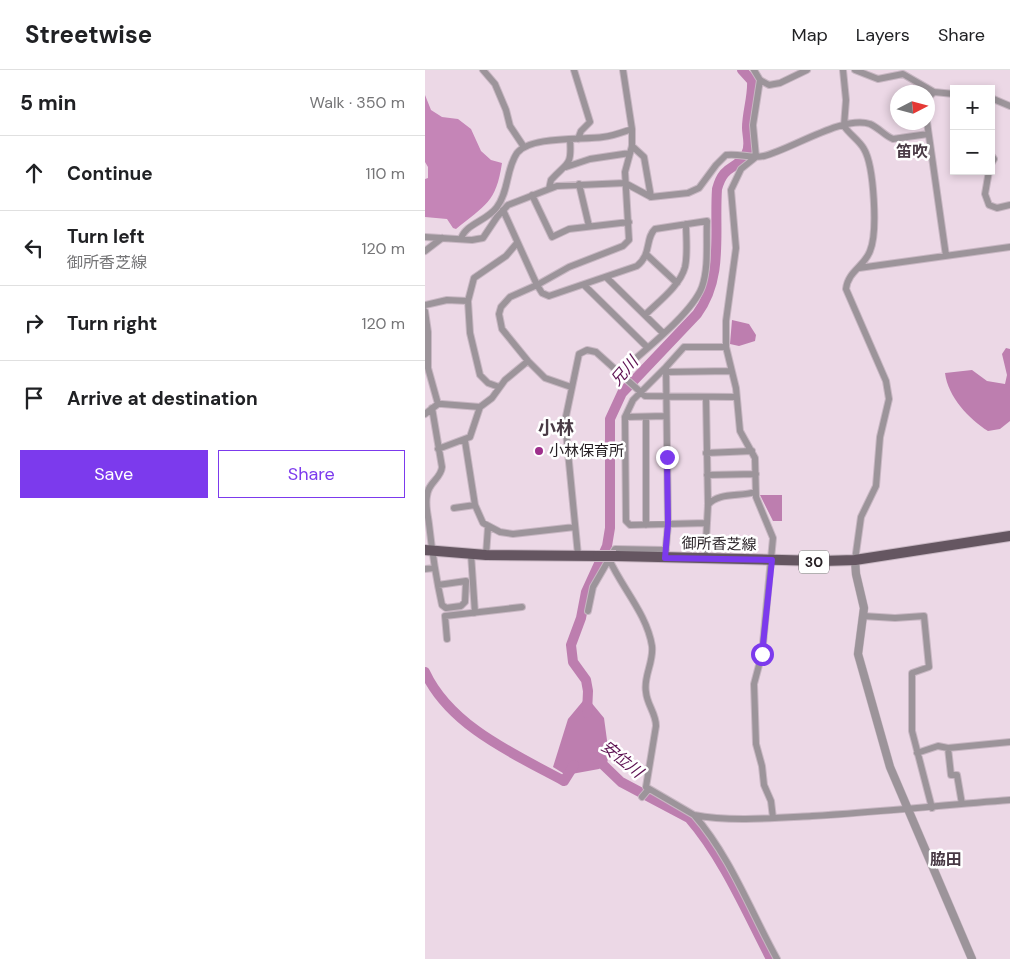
<!DOCTYPE html>
<html lang="en">
<head>
<meta charset="utf-8">
<style>
  body { margin:0; font-family:"DM Sans","Noto Sans JP",sans-serif; background:#f6f6f6; color:#202124 }
  .controls { position:absolute; right:15px; top:15px; display:grid; overflow:hidden; border-radius:0px; box-shadow:0 2px 8px #0003 }
  .controls button { width:45px; height:45px; display:grid; place-items:center; padding:0; border:0; border-bottom:1px solid #e0e0e0; background:#fff; color:#202124; font:25px sans-serif }
  .compass { position:absolute; left:465px; top:15px; width:45px; height:45px; border-radius:50%; background:#fff; box-shadow:0 2px 8px #0003; rotate:84deg }
  .stop { position:absolute; width:15px; height:15px; margin:-11px; border:4px solid #7c3aed; border-radius:50%; background:#fff }
  .stop.end { background:#7c3aed; border-color:#fff; box-shadow:0 1px 5px #0008 }
  .list { margin:0; padding:0; list-style:none }
  h2 { display:flex; justify-content:space-between; align-items:center; height:65px; margin:0; padding:0 20px; font-size:21px }
  h2 small { font-size:16px; font-weight:400; color:#757577 }
  .list li { display:grid; grid-template-columns:32px 1fr auto; gap:15px; align-items:center; box-sizing:border-box; height:75px; padding:0 20px; border-top:1px solid #e0e0e0 }
  .list b { display:block; font-size:19px; white-space:nowrap }
  .list p { margin:0; font-size:16px; white-space:nowrap; color:#757577 }
  .list em { font-size:16px; font-style:normal; color:#757577 }
  .actions { display:flex; gap:10px; padding:15px 20px }
  .actions a { flex:1; padding:11px 0; border:1px solid #7c3aed; border-radius:0px; text-align:center; font-size:18px; color:#7c3aed }
  .actions .main { background:#7c3aed; color:#fff }
  .icon { flex:none; width:28px; height:28px; fill:none; stroke:currentColor; stroke-width:2; stroke-linecap:round; stroke-linejoin:round }
  .map { position:relative; flex:none; width:585px; height:889px; overflow:hidden }
  header { display:flex; align-items:center; gap:30px; box-sizing:border-box; height:70px; padding:0 25px; background:#fff; border-bottom:1px solid #e0e0e0 }
  header strong { font-size:24px }
  nav { display:flex; gap:28px; margin-inline-start:auto; font-size:18px }
  main { display:flex }
  aside { flex:1; background:#fff }
  .map>svg:first-child { display:block }
</style>
</head>
<body>
<header>
<strong>Streetwise</strong>
<nav><a>Map</a><a>Layers</a><a>Share</a></nav>
</header>
<main>
<aside>
<h2>5 min<small>Walk · 350 m</small></h2>
<ul class="list">
<li><svg class="icon" aria-label="ahead" viewBox="0 0 24 24"><path d="M12 20V5M6 11l6-6 6 6"/></svg><div><b>Continue</b></div><em>110 m</em></li>
<li><svg class="icon" aria-label="left" viewBox="0 0 24 24"><path d="M17 20v-9H6M10 6l-5 5 5 5"/></svg><div><b>Turn left</b><p>御所香芝線</p></div><em>120 m</em></li>
<li><svg class="icon" aria-label="right" viewBox="0 0 24 24"><path d="M7 20v-9h11M14 6l5 5-5 5"/></svg><div><b>Turn right</b></div><em>120 m</em></li>
<li><svg class="icon" aria-label="arrive" viewBox="0 0 24 24"><path d="M6 21V4h12l-3 4 3 4H6"/></svg><div><b>Arrive at destination</b></div></li>
</ul>
<div class="actions"><a class="main">Save</a><a>Share</a></div>
</aside>
<div class="map">
<svg width="585" height="889" viewBox="0 0 585 889">
  <rect width="100%" height="100%" fill="#ecd8e6"/>
  <path fill="#c585b7" d="M0,25L6,40L17,47L33,49L46,59L56,81L66,90L77,93C71,133 60,135 31,159L28,158L22,149L0,147V109L3,108V97L0,92Z"/>
  <path fill="#bd7eaf" d="M307,250L324,254L331,265L330,271L314,276L305,274Z
    M581,278L585,279V351L575,359L563,361C544,349 523,327 520,303L547,300L562,311L580,314L582,305L577,284Z
    M335,425H357V451H348Z
    M158,631H165L179,648L184,685L182,693L174,699L141,705L128,697L143,649Z"/>
  <g fill="none" stroke-linecap="round" stroke-linejoin="round">
    <path stroke="#bd7eaf" stroke-width="10" d="M0,602C25,656 89,684 139,711L149,695
      M162,643L163,621L161,610L148,592L146,575L156,548L161,522L182,476L185,458V349L197,323L272,244C299,207 289,162 292,119C299,93 311,101 321,84C326,76 322,66 322,58C322,42 328,27 327,11L317,0
      M170,687L196,712L264,748C298,787 322,843 346,889"/>
    <g stroke="#c8b7c3" stroke-width="8">
      <path id="minor" d="M58,0L70,14L81,40L85,56L99,77
        M149,0L165,52L156,61L153,69
        M329,0L335,10L344,15L355,13L382,0
        M418,0L421,30L419,56C424,64 434,70 439,79C449,96 453,162 445,181C439,197 423,201 421,219L461,311L464,329L455,367L451,416L436,447L430,490
        M430,0L453,9L478,4L509,22L529,24
        M335,10L328,55L331,87L316,99L306,120L311,178L301,251V277L311,318L315,361L330,388L331,427L348,468L337,584L329,614L331,674L337,696L339,715L346,731L348,748
        M566,28L585,36
        M502,29L509,22
        M502,52L521,186
        M207,76L219,87L226,127
        M566,85L569,89L566,94
        M141,97L165,89L205,83
        M564,101L560,124L564,135L572,138L585,135
        M154,114L164,156
        M124,119L126,110C142,92 147,97 145,70
        M107,125L127,167L144,159L204,152
        M78,140L112,215L117,223L124,226L212,196C227,184 220,168 230,159L282,151C281,172 284,197 277,217C267,244 216,283 194,303
        M0,167L47,170L58,168L72,147L83,135L132,116L200,113L226,127L263,123L274,118L291,95L301,85C314,83 327,89 339,86C367,79 418,45 445,54C454,58 460,66 468,69L503,64
        M36,169C40,154 62,151 72,137C84,121 81,99 92,83C105,66 157,70 178,67C188,66 198,62 207,59
        M0,181L17,168
        M222,185L252,213
        M434,198L585,177
        M182,208L238,263
        M159,215L223,278
        M0,235L22,230L43,231
        M0,241L3,262V298L13,334
        M220,245C233,232 255,216 260,197C263,184 261,167 261,154
        M241,302L306,301
        M74,317L63,313L55,305L45,263L43,231L49,208L81,186L92,173
        M146,317L120,308L103,291L77,259L74,244L76,237L85,227L112,215L144,197L198,176L204,170L200,102L207,76V59L198,0
        M7,338L17,397C16,409 3,412 2,426C0,435 3,445 4,454C7,481 11,508 17,535L21,538L36,536L40,532L41,511L13,515
        M0,344L13,334H17L55,337
        M241,346L200,347L201,451L205,455L282,453
        M200,347L208,330L241,297
        M221,347V455
        M40,371L50,435L58,453L75,462L88,464L150,457
        M13,379L45,367L55,337L67,328L80,310L103,291
        M281,383L327,381
        M282,405L331,404
        M283,435C293,422 315,427 330,422
        M29,438L50,435
        M46,484L50,543
        M61,485L63,457
        M153,485L140,351L154,284L162,280L171,282L220,326L311,327
        M240,488L243,454L241,297L259,277H301
        M184,489C197,518 222,544 227,576C229,592 218,607 221,622C222,635 231,643 231,656L221,717L269,745C305,786 326,842 352,889
        M280,489L283,435L281,327
        M0,499L9,498
        M163,541L168,517L190,479L241,480
        M438,546L470,548L499,546L504,597L487,603V661L507,738
        M22,569L20,546L97,537
        M523,678L526,705H532L537,734
        M492,683L513,676L523,678L585,672
        M217,727L223,720
        M269,745C304,752 351,748 387,746C453,742 519,735 585,730"/>
    </g>
    <g stroke="#c8b7c3" stroke-width="9">
      <path id="tertiary" d="M430,490L431,504L439,538L433,584L465,697L547,889"/>
    </g>
    <g stroke="#c8b7c3" stroke-width="12">
      <path id="primary" d="M0,480L61,485L173,486
        M191,486L397,491L430,490L585,466"/>
    </g>
    <use href="#minor" stroke="#9c949a" stroke-width="6"/>
    <use href="#tertiary" stroke="#9c949a" stroke-width="8"/>
    <use href="#primary" stroke="#655661" stroke-width="10"/>
    <g stroke="#c8b7c3" stroke-width="12" stroke-linecap="butt">
      <path id="primary-bridge" d="M173,486H191"/>
    </g>
    <use href="#primary-bridge" stroke="#655661" stroke-width="10"/>
  </g>
  <g fill="none" stroke-linecap="round" stroke-linejoin="round">
    <path stroke="#7c3aed" stroke-width="6" d="M242,387L243,454L240,488L347,490L337,584"/>
  </g>
  <circle fill="#9e2e8b" stroke="#fff" stroke-width="2" cx="114" cy="381" r="5"/>
  <g text-anchor="middle" dominant-baseline="central" stroke-width="5" stroke-linejoin="round" paint-order="stroke">
    <rect fill="#fff" stroke="#666265" stroke-width="1" x="374" y="480.5" width="30" height="23" rx="4"/>
    <g font-size="14" font-weight="bold" fill="#251e23">
      <text x="389" y="492">30</text>
    </g>
    <g font-size="15" fill="#251e23" stroke="#fff" text-anchor="start">
      <text x="124" y="381">小林保育所</text>
    </g>
    <g font-size="15" fill="#251e23" stroke="#fff">
      <text transform="translate(294 474) rotate(1)">御所香芝線</text>
    </g>
    <g font-size="16" font-weight="bold" fill="#493a45" stroke="#fff">
      <text x="487" y="81">笛吹</text>
      <text x="521" y="789">脇田</text>
    </g>
    <g font-size="16" font-style="italic" fill="#5c0f50" stroke="#fff">
      <text transform="translate(199 301) rotate(-49)">兄川</text>
      <text transform="translate(197 689) rotate(39)">安位川</text>
    </g>
    <g font-size="18" font-weight="bold" fill="#493a45" stroke="#fff">
      <text x="131" y="358">小林</text>
    </g>
  </g>
</svg>
<div class="controls">
<button>+</button>
<button>−</button>
</div>
<svg class="compass" viewBox="-18 -18 36 36"><path d="M0-13l5 13h-10z" fill="#e53935"/><path d="M0 13l5-13h-10z" fill="#757577"/></svg>
<div class="stop" style="left:337px;top:584px"></div>
<div class="stop end" style="left:242px;top:387px"></div>
</div>
</main>
</body>
</html>
